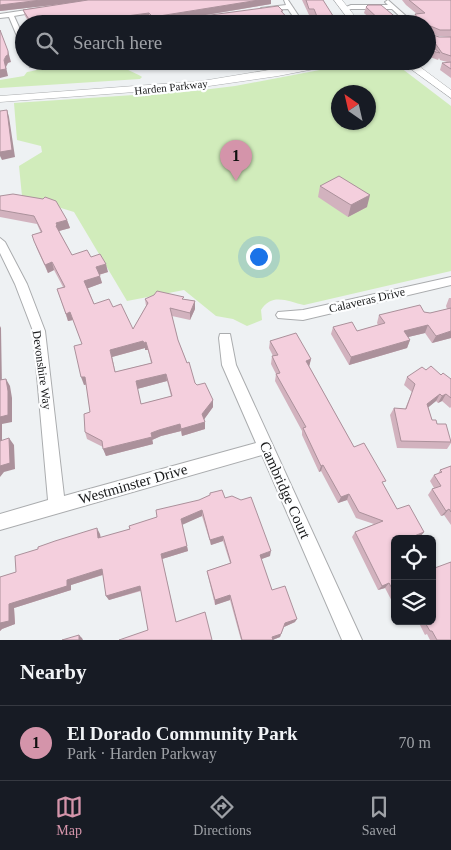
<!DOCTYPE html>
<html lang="en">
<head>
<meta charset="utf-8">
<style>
  body { margin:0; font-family:Georgia,serif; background:#242831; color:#f1f3f6 }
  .controls { position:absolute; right:15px; bottom:15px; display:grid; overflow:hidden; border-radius:8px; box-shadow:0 1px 4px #0004 }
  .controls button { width:45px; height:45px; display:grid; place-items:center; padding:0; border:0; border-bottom:1px solid #363941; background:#171b24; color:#f1f3f6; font:25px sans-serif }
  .compass { position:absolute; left:331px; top:85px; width:45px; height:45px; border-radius:50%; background:#171b24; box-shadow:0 1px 4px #0004; rotate:326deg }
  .you { position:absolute; left:258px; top:256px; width:18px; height:18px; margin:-12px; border:4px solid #fff; border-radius:50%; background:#1a73e8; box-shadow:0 0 0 8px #1a73e833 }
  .badge { display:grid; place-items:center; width:32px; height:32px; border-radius:50%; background:#d494aa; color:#111; font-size:16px; font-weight:700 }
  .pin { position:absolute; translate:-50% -41px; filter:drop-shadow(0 1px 2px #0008) }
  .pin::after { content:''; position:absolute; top:26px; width:18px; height:15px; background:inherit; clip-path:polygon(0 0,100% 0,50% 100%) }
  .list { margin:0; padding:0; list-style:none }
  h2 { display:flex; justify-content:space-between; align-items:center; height:65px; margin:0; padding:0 20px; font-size:21px }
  h2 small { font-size:16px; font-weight:400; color:#9ea1a6 }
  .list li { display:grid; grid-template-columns:32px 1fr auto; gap:15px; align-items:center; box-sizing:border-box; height:75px; padding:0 20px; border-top:1px solid #363941 }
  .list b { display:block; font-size:19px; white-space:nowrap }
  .list p { margin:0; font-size:16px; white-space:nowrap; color:#9ea1a6 }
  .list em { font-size:16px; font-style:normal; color:#9ea1a6 }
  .icon { flex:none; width:28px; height:28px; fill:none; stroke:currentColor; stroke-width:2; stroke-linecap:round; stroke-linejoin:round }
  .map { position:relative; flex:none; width:451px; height:640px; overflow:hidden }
  .search { position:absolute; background:#171b24; box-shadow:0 1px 4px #0004; left:15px; right:15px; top:15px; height:55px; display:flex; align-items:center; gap:12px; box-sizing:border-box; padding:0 18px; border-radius:28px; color:#9ea1a6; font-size:19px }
  .sheet { height:140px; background:#171b24 }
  nav { display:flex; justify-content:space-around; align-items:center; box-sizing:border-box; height:70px; border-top:1px solid #363941; background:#171b24; font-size:14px; color:#9ea1a6 }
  nav a { display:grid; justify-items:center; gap:2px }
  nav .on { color:#d494aa }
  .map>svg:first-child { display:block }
</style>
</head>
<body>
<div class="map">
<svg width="451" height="640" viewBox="0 0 451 640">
  <rect width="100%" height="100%" fill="#eef1f3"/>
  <path fill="#d1ecbb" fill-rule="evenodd" d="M69,61C81,61 94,59 106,61C110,62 139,74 142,77L140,79L0,88V80L24,76L27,72C42,70 54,64 69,61Z
    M367,61H392L451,106V271L304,305C289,302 272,292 261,310L262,320L247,326L233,319L216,316L184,290L127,301L74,212L22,196L19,166L42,152L41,146L17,140L14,103L194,91L235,86ZM338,92H368V122H338Z"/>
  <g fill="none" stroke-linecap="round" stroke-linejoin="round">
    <g stroke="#aaacae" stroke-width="2">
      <path id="street" d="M284,0H288L304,24H298L288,9L264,10L261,8L286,5Z
        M388,0L415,24H408L392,9H351L344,11L341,9L351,5H388L385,2Z
        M40,8L42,11L14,16L24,38V49L22,48L9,17L0,18V14Z
        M427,33L438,38H451V42H437L427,38Z
        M27,61H34L37,65L30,67Z
        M0,238L5,242L27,284L45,331L64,496L256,443L222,365L219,338L220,334H230L236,365L362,640H342L262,455L0,530V514L48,500L33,331L15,284L0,253Z
        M451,277V285L303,320L278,318L276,315L278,312L303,310Z"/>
    </g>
    <g stroke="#aaacae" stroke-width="1">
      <path id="secondary" d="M334,0H342L361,24H352Z
        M323,61H345L340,64L278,76L202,87L0,102V96L202,81Z
        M400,61H412L451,90V98Z"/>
    </g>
    <use href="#street" fill="#fff" fill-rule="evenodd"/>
    <use href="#secondary" fill="#fff" fill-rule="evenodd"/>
  </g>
  <path fill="#d2b2be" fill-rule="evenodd" d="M0,0H271V4L195,17L283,13L293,24H155L153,23L149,19L123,23L124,24H30L25,16L23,10L62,4L0,11Z
    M302,0H323L335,19L344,24H317L313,15H309Z
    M402,0H451V37L438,36L427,31V24H416L414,20L415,14H417L406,5Z
    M366,7L404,24H376L364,13Z
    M428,33L439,37H451V78L440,70L442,63L447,62L440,60L439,58L438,60L430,57L428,60L427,59V42L429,44L427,41Z
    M127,61H153L154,64L134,69Z
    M183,61H245L189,70Z
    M320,186L367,207L348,217L318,197Z
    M0,196L67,220L70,228L59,231L72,255L91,257L108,272L99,275L102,283L88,288L94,304L113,307L133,329L146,306L145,299H184L195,301V309L190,320L172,316L178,340L195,383L213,407L204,419L205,429L182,436L181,431L161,436L152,440L153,444L106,456L103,447L87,439L85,432L90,412L86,384L84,385L82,344L73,320L68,321L57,289L63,287L54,270L48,273L37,249L34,241L41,233L37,224L0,217ZM145,348V350H148L151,363L115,372L112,357ZM167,381L171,396L141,404L137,389Z
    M449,298H451V338L432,343L425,333L408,337L410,340L407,348L349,365L331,334L333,327L357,331L378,325L377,323L379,315L424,312L430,313L447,309L446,306Z
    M270,341L311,359L309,366L354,447L383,485L397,509L424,532L420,537L416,539H395V607L385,588L378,590L352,537L355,532L374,524L356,518L347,500L338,503L321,471L319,472L302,435V431L275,381L276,374L271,364L272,356H273L269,348Z
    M426,370L441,375L451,379V407L450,408L442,401L438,403L436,401L428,407L432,420L437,424L451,441V443L447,449L397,448L390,415L394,408L405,409L412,392L404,385L407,377Z
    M451,466V525L444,515L441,516L428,495L432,489L434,488L430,481L434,475L438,474L440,470Z
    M225,498L270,556L261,559L272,590L295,622L284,627L280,637L273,640H241L230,600L215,605L208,576L207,571L230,563L223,541L211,545L202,516L182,524L188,551L162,559L176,622L212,640L148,630L141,591L109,600L106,596L103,575L71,585V590L14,608L15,624L2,629L0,631V577L16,572L100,534L101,538L130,529Z
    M418,621H432L451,640H430L427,634L425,635Z"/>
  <path fill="#ab919b" d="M41,0H97L0,11V5Z
    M259,0H271V4L158,23L155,19V23H153V17Z
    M149,13V19L120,23L119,17Z
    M8,51L11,62L8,63L6,67L8,76L0,78V70Z
    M136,61H153L154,64L134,69L133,62Z
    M199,61H245L189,70L188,63Z
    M7,110L9,117L15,157L2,160L0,156V152Z
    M370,195L367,207L348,217L351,205Z
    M67,220L70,228L59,231L60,233L56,226V223Z
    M52,262L54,270L48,273L45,265Z
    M106,264L108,272L98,275L96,267Z
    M100,276L102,283L86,289L84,281Z
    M195,301V309L190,320V313Z
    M70,312L73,320L68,321L66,314Z
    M428,325L425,333L400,339L404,331Z
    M0,326L1,328L2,388L0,384Z
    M451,331V338L432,343L436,336Z
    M410,340L407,348L349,365L351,357Z
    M143,341L146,342L148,350H145V348L112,357L117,379L110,350Z
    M311,359L309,367L306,361Z
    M166,374L167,381L137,389L136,381Z
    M81,377H85L88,384L84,385Z
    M6,379L10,386L12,398V422L2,424V448L0,445V417Z
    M440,394L436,401L424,411L427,404Z
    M446,394L442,401L438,403L442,396Z
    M213,400V407L203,421L202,414Z
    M205,422V429L182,436L181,429Z
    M180,424L181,431L161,436L152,440L151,433L159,430Z
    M152,437L153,444L106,456L103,449Z
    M9,438L14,445L15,469L4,472L0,477V466Z
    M323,465L321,471L319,472L321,466Z
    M349,494L347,500L338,503L341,497Z
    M449,509L444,515L441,516L446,511Z
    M202,510V516L182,525L181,519Z
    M97,528L100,534L101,544L98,538Z
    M424,532L420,537L416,539H407Z
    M223,536V541L211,545L210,540Z
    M187,546L188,551L162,559L177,626L161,554Z
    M271,551L270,556L259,560L260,555Z
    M102,569L105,574L71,585V590L14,608L15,624L2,629L0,631V623L9,604L67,580Z
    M389,583L385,588L378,590L382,586Z
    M140,586L142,590L109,600L106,596Z
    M230,595V600L215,605V600Z
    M297,619L295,622L284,627L285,623Z
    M281,634L280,637L272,640V637Z
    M79,635L82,638L83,640H79Z"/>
  <path fill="#f4cfdd" stroke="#ab919b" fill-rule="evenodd" d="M0,0H41L0,5Z
    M88,0H259L153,17L149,13L119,17L124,24H32L23,10Z
    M306,0H323L335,19H342L344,24H320L314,9H309Z
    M409,0H451V30H440L428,25L427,30V24H422L415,14L425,13Z
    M368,5H381L404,24H384L366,7Z
    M278,6L283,11H281L293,24H160L155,19L188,18Z
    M0,30L8,51V55L6,56L4,60L6,69L0,70Z
    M428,33L439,37H451V56L442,53Z
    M427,42L440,53L432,51L430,53L427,51Z
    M187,61H199L188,63Z
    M451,62V69L442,63Z
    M7,110L12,150L0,152V111Z
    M339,176L370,195L351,205L320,186Z
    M13,194L43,199L45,197L56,201L67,220L56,223L57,225L56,226L72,255L87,250L91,257L100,254L106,264L96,267L100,276L84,281L94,304L109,299L113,307L121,304L133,329L148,303L145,299L154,295L157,291L184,297L182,299L195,301L190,313L170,308L178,340L187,363L189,362L195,383L197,385L205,383L213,400L202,414L205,422L181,429L180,424L159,430L151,433L152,437L103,449L102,441L85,432L84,414L90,412L85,377H81L74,346L82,344L70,312L66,314L57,289L65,287L52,262L45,265L34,241L32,235L42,232L34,216L0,210V196ZM143,341L144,343L146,342L152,363L115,372L110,350ZM166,374L172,396L141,404L136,381Z
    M420,305L424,312L430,313L451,308V331L436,336L428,325L404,331L410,340L351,357L333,327L352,322L357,331L385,323L379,315Z
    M296,333L311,359L306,361L354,447L364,443L386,481L382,482L397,509L409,505L424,532L407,539H395V594L389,583L382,586L355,532L383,521L359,512L349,494L341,497L323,465L321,466L303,428L306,427L276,374L280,373L272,356L278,355L270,341Z
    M431,366L441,375L443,373L451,379V398L446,394L442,396L440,394L427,404L432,420H436L437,424H446L451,442L401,441L394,408L406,409L415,384L407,377L422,367L426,370Z
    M6,379L8,391V415L0,417V380Z
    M9,438L10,463L0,466V441Z
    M451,466V512L449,509L446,511L432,489L441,486L434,475L442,472L440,470Z
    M222,490L225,498L232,496L241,500L251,497L271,551L260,555L272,590L285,586L297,619L285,623L281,634L272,637L273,640H242L230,595L215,600L207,571L231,563L223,536L210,540L202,510L181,519L187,546L161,554L176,622L205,612L212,640H119L148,630L140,586L106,596L102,569L67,580V586L9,604V621L0,623V577L16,572L15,556L38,549V547L55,541L97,528L98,538L130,529L129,526L157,517L156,510L199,500L210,495V493Z
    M451,562V640H437L432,631H430L424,621H432V569Z
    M79,635V640H62Z"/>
  <g text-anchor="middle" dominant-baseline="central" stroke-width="4.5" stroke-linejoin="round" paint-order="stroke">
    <g font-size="11" fill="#191a1b" stroke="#fdfeff">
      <text transform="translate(171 87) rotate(-6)">Harden Parkway</text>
    </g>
    <g font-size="12" fill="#191a1b" stroke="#fdfeff">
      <text transform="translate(367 300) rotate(-13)">Calaveras Drive</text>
      <text transform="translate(42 370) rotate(82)">Devonshire Way</text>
    </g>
    <g font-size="15" fill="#191a1b" stroke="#fdfeff">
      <text transform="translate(133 484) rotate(-16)">Westminster Drive</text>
      <text transform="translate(285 490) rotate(66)">Cambridge Court</text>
    </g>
  </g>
</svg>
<div class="controls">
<button><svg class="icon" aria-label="locate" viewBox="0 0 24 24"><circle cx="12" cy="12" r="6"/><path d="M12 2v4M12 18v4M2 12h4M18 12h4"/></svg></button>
<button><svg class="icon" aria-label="layers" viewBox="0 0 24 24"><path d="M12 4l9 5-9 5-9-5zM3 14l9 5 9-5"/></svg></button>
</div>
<svg class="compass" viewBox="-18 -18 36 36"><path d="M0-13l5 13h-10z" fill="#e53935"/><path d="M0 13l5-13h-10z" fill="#9ea1a6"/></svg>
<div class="you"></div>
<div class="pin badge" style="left:236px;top:181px">1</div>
<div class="search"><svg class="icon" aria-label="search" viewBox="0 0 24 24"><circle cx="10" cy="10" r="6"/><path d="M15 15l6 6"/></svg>Search here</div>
</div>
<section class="sheet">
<h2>Nearby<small></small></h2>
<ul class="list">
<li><span class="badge">1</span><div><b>El Dorado Community Park</b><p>Park · Harden Parkway</p></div><em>70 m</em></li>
</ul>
</section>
<nav>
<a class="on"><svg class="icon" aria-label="map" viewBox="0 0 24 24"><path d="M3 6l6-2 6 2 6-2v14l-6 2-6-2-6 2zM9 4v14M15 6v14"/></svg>Map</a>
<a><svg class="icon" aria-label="directions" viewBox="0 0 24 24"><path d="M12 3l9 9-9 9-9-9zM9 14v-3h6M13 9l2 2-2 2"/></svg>Directions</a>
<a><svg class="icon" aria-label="saved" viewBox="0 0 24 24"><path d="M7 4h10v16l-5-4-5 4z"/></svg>Saved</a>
</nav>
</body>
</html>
